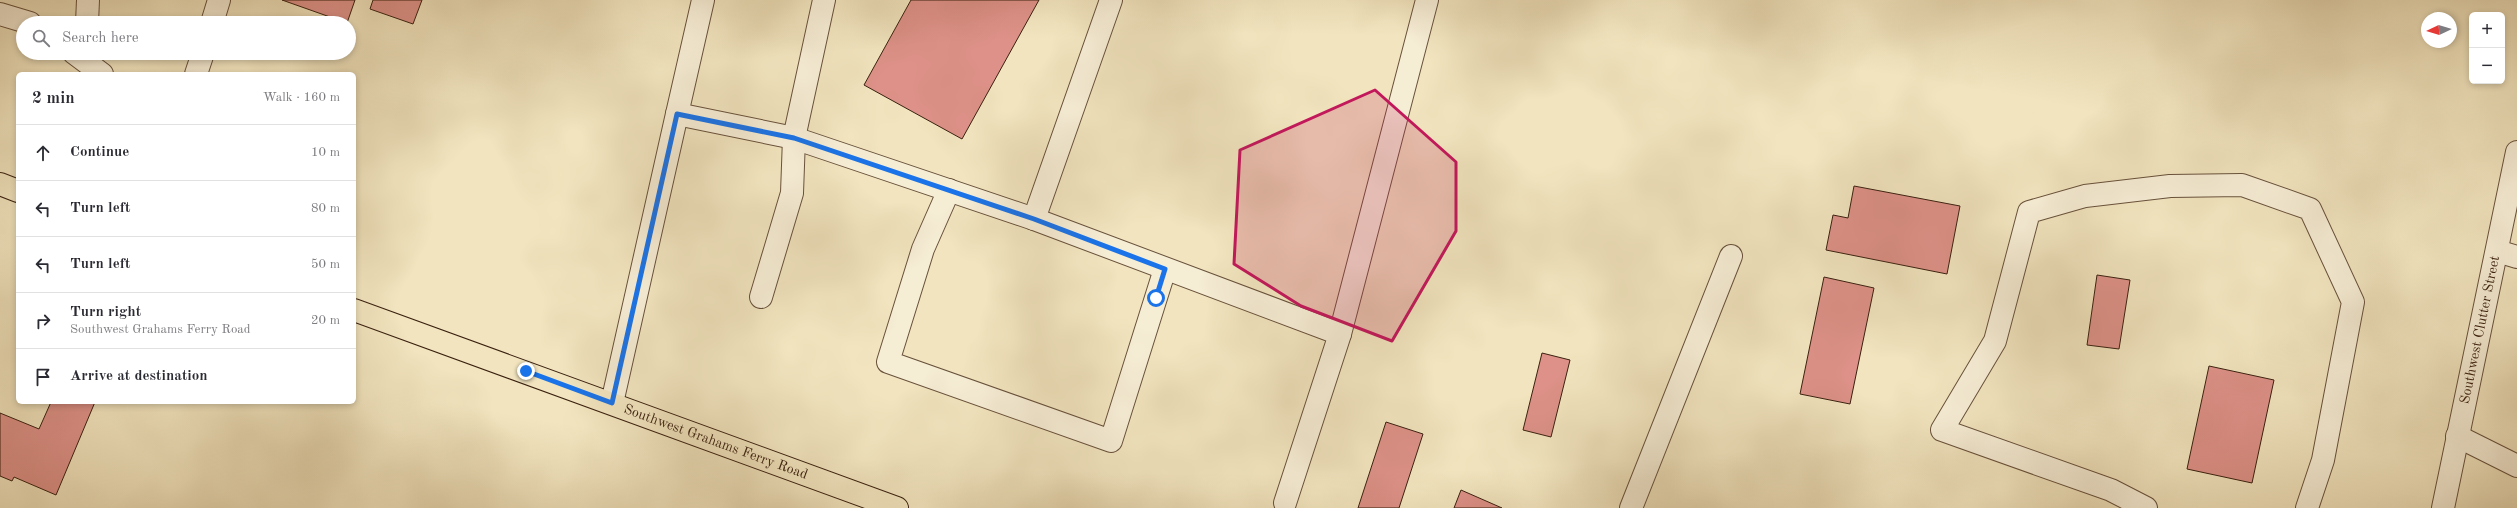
<!DOCTYPE html>
<html lang="en">
<head>
<meta charset="utf-8">
<style>
  body { margin:0; font-family:"Old Standard TT",serif; background:#f7f7f7; color:#2b2b33 }
  .controls { position:absolute; right:12px; top:12px; display:grid; overflow:hidden; border-radius:6px; box-shadow:0 2px 6px #0003 }
  .controls button { width:36px; height:36px; display:grid; place-items:center; padding:0; border:0; border-bottom:1px solid #e1e1e2; background:#fff; color:#2b2b33; font:20px sans-serif }
  .compass { position:absolute; left:2421px; top:12px; width:36px; height:36px; border-radius:50%; background:#fff; box-shadow:0 2px 6px #0003; rotate:266deg }
  .stop { position:absolute; width:12px; height:12px; margin:-9px; border:3px solid #1a73e8; border-radius:50%; background:#fff }
  .stop.end { background:#1a73e8; border-color:#fff; box-shadow:0 1px 4px #0008 }
  .list { margin:0; padding:0; list-style:none }
  h2 { display:flex; justify-content:space-between; align-items:center; height:52px; margin:0; padding:0 16px; font-size:17px }
  h2 small { font-size:13px; font-weight:400; color:#7c7c81 }
  .list li { display:grid; grid-template-columns:26px 1fr auto; gap:12px; align-items:center; box-sizing:border-box; height:56px; padding:0 16px; border-top:1px solid #e1e1e2 }
  .list b { display:block; font-size:15px; white-space:nowrap }
  .list p { margin:0; font-size:13px; white-space:nowrap; color:#7c7c81 }
  .list em { font-size:13px; font-style:normal; color:#7c7c81 }
  .icon { flex:none; width:22px; height:22px; fill:none; stroke:currentColor; stroke-width:2; stroke-linecap:round; stroke-linejoin:round }
  .map { position:relative; flex:none; width:2517px; height:508px; overflow:hidden }
  .search { position:absolute; background:#fff; box-shadow:0 2px 6px #0003; left:16px; top:16px; width:340px; height:44px; display:flex; align-items:center; gap:10px; box-sizing:border-box; padding:0 14px; border-radius:22px; color:#7c7c81; font-size:15px }
  .panel { position:absolute; background:#fff; box-shadow:0 2px 6px #0003; left:16px; top:72px; width:340px; height:332px; border-radius:6px }
  .map>svg:first-child { display:block }
</style>
</head>
<body>
<div class="map">
<svg width="2517" height="508" viewBox="0 0 2517 508">
  <rect width="100%" height="100%" fill="#f1e4be"/>
  <filter id="stains"><feTurbulence type="fractalNoise" baseFrequency=".005" numOctaves="4"/><feColorMatrix values="0 0 0 0 .2 0 0 0 0 .09 0 0 0 0 .02 0 0 0 .5 -.17"/></filter>
  <radialGradient id="worn" r=".72"><stop offset=".6" stop-color="#630" stop-opacity="0"/><stop offset="1" stop-color="#630" stop-opacity=".3"/></radialGradient>
  <path fill="#dd9188" stroke="#3a200f" d="M282,0H355L347,23Z
    M373,0H422L413,24L370,9Z
    M911,0H1039L962,139L864,85Z
    M1854,186L1960,206L1947,274L1826,250L1833,215L1848,218Z
    M2097,275L2130,280L2119,349L2087,345Z
    M1824,277L1874,288L1850,404L1800,394Z
    M1542,353L1570,360L1551,437L1523,430Z
    M2209,366L2274,380L2252,483L2187,469Z
    M51,402H95L56,495L14,477L12,481L0,476V413L39,429Z
    M1386,422L1423,434L1399,508H1358Z
    M1461,490L1502,508H1454Z"/>
  <g fill="none" stroke-linecap="round" stroke-linejoin="round">
    <g stroke="#68513b" stroke-width="24">
      <g id="minor">
        <path d="M703,0L677,114L794,138L1034,219L1340,334L1427,0"/>
        <path d="M0,14L30,23"/>
        <path d="M87,23L88,0"/>
        <path d="M212,23L219,0"/>
        <path d="M74,53L102,74"/>
        <path d="M196,74L203,53"/>
        <path d="M949,190L923,249L888,362L1111,441L1165,269"/>
        <path d="M1034,219L1111,0"/>
        <path d="M2497,251L2517,257"/>
        <path d="M761,297L792,193L794,138L824,0"/>
        <path d="M612,403L677,114"/>
        <path d="M2457,436L2517,466"/>
        <path d="M1285,503L1340,334"/>
        <path d="M1631,508L1731,256"/>
        <path d="M2146,508L2111,490L1942,430L1995,341L2029,212L2085,196L2170,186L2242,185L2310,209L2353,302L2323,460L2307,508"/>
        <path id="s1" d="M2443,508L2517,152"/>
      </g>
    </g>
    <g stroke="#3a200f" stroke-width="24">
      <g id="major">
        <path d="M0,184L18,191"/>
        <path id="s2" d="M354,310L897,508"/>
      </g>
    </g>
    <use href="#minor" stroke="#f6edd5" stroke-width="22"/>
    <use href="#major" stroke="#f1e4be" stroke-width="22"/>
  </g>
  <g fill="none" stroke-linecap="round" stroke-linejoin="round">
    <path stroke="#1a73e8" stroke-width="5" d="M526,371L612,403L677,114L794,138L1034,219L1165,269L1156,298"/>
  </g>
  <path fill="#c2185b" fill-opacity="0.2" stroke="#c2185b" stroke-width="3" stroke-linejoin="round" d="M1375,90L1456,162V231L1392,341L1301,306L1234,264L1240,150Z"/>
  <g text-anchor="middle" dominant-baseline="central" stroke-width="3" stroke-linejoin="round" paint-order="stroke">
    <g font-size="14" fill="#3a200f" stroke="#f6edd5">
      <text stroke="none"><textPath href="#s1" startOffset="182">Southwest Clutter Street</textPath></text>
      <text stroke="none"><textPath href="#s2" startOffset="385">Southwest Grahams Ferry Road</textPath></text>
    </g>
  </g>
  <rect width="100%" height="100%" filter="url(#stains)"/>
  <rect width="100%" height="100%" fill="url(#worn)"/>
</svg>
<div class="controls">
<button>+</button>
<button>−</button>
</div>
<svg class="compass" viewBox="-18 -18 36 36"><path d="M0-13l5 13h-10z" fill="#e53935"/><path d="M0 13l5-13h-10z" fill="#7c7c81"/></svg>
<div class="stop" style="left:1156px;top:298px"></div>
<div class="stop end" style="left:526px;top:371px"></div>
<div class="search"><svg class="icon" aria-label="search" viewBox="0 0 24 24"><circle cx="10" cy="10" r="6"/><path d="M15 15l6 6"/></svg>Search here</div>
<section class="panel">
<h2>2 min<small>Walk · 160 m</small></h2>
<ul class="list">
<li><svg class="icon" aria-label="ahead" viewBox="0 0 24 24"><path d="M12 20V5M6 11l6-6 6 6"/></svg><div><b>Continue</b></div><em>10 m</em></li>
<li><svg class="icon" aria-label="left" viewBox="0 0 24 24"><path d="M17 20v-9H6M10 6l-5 5 5 5"/></svg><div><b>Turn left</b></div><em>80 m</em></li>
<li><svg class="icon" aria-label="left" viewBox="0 0 24 24"><path d="M17 20v-9H6M10 6l-5 5 5 5"/></svg><div><b>Turn left</b></div><em>50 m</em></li>
<li><svg class="icon" aria-label="right" viewBox="0 0 24 24"><path d="M7 20v-9h11M14 6l5 5-5 5"/></svg><div><b>Turn right</b><p>Southwest Grahams Ferry Road</p></div><em>20 m</em></li>
<li><svg class="icon" aria-label="arrive" viewBox="0 0 24 24"><path d="M6 21V4h12l-3 4 3 4H6"/></svg><div><b>Arrive at destination</b></div></li>
</ul>
</section>
</div>
</body>
</html>
